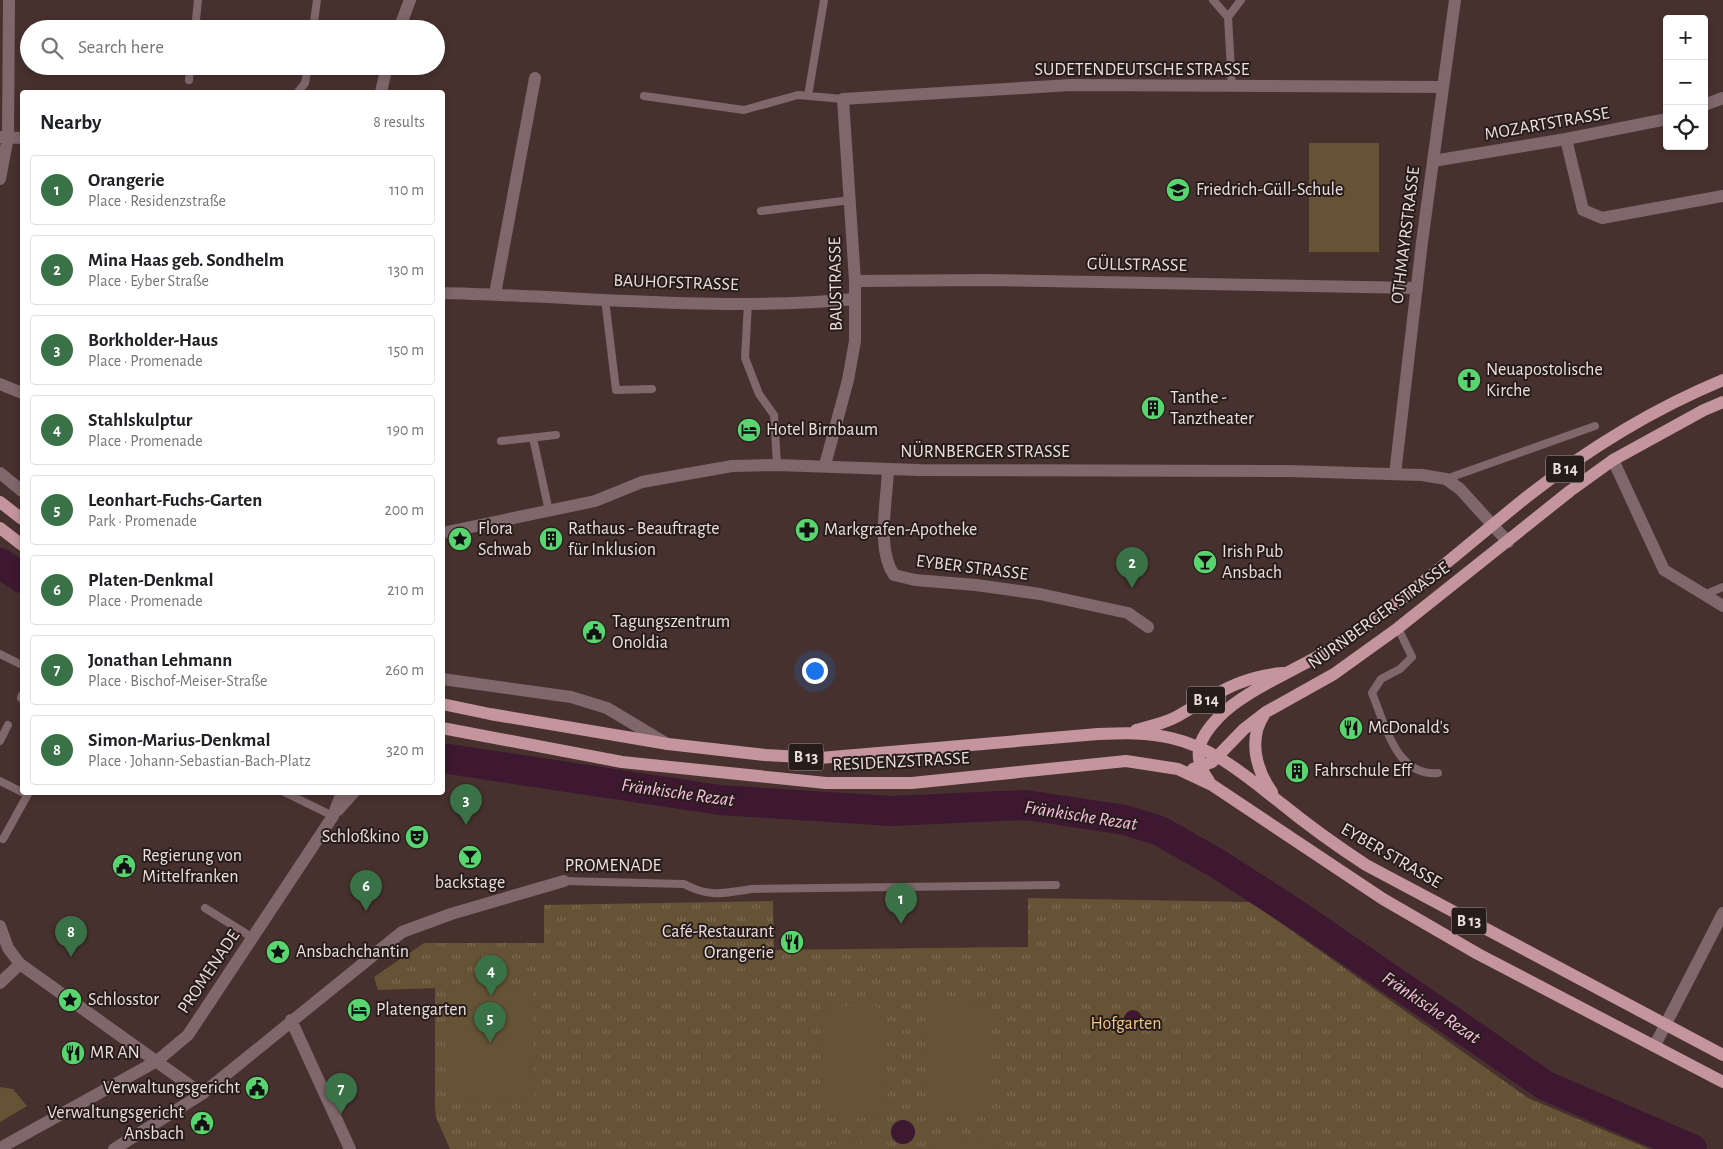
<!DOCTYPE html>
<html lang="en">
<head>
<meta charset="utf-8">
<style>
  body { margin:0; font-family:"Alegreya Sans",sans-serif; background:#f2f2f2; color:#202124 }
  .controls { position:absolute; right:15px; top:15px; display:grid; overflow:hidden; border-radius:5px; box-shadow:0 2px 8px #0003 }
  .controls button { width:45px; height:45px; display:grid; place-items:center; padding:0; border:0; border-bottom:1px solid #e0e0e0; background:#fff; color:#202124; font:25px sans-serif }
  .you { position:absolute; left:814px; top:670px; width:18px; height:18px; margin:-12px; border:4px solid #fff; border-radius:50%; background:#1a73e8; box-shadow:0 0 0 8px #1a73e833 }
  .badge { display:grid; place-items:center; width:32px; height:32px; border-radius:50%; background:#397246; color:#fff; font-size:16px; font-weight:700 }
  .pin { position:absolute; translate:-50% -41px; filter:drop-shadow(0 1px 2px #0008) }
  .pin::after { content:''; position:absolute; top:26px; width:18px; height:15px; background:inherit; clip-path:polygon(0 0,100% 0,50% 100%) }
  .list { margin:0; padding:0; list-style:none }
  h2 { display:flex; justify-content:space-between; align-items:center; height:65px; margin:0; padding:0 20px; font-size:21px }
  h2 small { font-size:16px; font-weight:400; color:#757577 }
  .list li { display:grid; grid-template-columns:32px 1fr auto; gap:15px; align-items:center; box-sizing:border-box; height:70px; margin:0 10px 10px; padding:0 10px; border:1px solid #e0e0e0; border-radius:5px }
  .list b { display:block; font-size:19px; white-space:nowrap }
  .list p { margin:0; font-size:16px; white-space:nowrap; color:#757577 }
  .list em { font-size:16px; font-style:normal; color:#757577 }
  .icon { flex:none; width:28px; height:28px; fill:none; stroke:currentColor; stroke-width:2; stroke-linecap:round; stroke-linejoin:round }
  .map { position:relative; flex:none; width:1723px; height:1149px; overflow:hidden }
  .search { position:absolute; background:#fff; box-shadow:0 2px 8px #0003; left:20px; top:20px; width:425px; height:55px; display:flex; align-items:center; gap:12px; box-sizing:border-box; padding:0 18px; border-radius:28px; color:#757577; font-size:19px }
  .panel { position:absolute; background:#fff; box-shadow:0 2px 8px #0003; left:20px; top:90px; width:425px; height:705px; border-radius:5px }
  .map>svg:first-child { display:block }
</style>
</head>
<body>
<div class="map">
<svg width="1723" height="1149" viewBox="0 0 1723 1149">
  <defs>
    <pattern id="park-tufts" width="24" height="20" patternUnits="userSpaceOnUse" patternTransform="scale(1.25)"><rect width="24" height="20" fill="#665336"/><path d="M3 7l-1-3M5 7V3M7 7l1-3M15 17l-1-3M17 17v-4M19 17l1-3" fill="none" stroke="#7c6b53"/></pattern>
  </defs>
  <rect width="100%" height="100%" fill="#47312e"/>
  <path fill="url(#park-tufts)" d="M1028,898L1251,902L1528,1098L1649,1149H450L436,1117L435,1107V988L378,990L374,977L424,943H544V905L773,901L774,950L1028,947Z"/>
  <path fill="#665336" d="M1309,143H1379V252H1309Z
    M533,989L534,1097L446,1098L445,990Z
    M979,1003L990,1009L992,1015V1107L986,1114L936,1116L935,1110L925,1102L926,1010L930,1005L936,1004Z
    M833,1006H875L885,1012L888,1105L882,1107L876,1118H828L821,1111L820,1019L822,1012Z
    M0,1087L13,1089L27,1106L0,1122Z
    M985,1140L993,1149H934L936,1142Z
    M877,1143L879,1149H823L831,1144Z"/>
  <path fill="#3d1830" d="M1124 1019a9 9 0 1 1 18 0a9 9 0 1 1-18 0Z
    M891 1132a12 12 0 1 1 24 0a12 12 0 1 1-24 0Z"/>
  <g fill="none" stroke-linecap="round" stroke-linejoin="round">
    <path stroke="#3d1830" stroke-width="30" d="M0,563L22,578
      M442,758L720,800L892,811L1026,805L1125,820L1160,831L1218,864L1297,915L1546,1086L1692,1149"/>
    <path stroke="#7f676b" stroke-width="8" d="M1213,0L1228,17
      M195,29L198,0
      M313,29L317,0
      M189,80L190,66
      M1232,87L1228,17L1241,0
      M298,92L305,83L308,66
      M644,96L744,110L798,95L843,99
      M808,96L824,0
      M761,211L851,200
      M605,299L616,390L652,389
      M748,303L745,358L759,394L774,415L777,465
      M533,438L549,511
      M501,441L556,435
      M1446,479L1595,426
      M1704,595L1723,587
      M1398,628L1412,657L1400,669L1381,679L1372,693C1385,724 1396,777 1438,773
      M0,654L22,665
      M21,698L22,695
      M0,741L8,725
      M0,781L22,792
      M284,792L333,816
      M3,839L28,794L24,792
      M564,881L684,884C710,898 723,893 752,889L1056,885
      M205,908L253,938"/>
    <path stroke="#7f676b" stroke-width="12" d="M0,983L20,964"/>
    <path stroke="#7f676b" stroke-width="12" d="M1704,105L1723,98
      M0,137L22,138
      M1566,139L1583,210L1602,218L1723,196
      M1433,161L1566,139L1667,119
      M0,179L8,137L9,0
      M855,281L985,280L1417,288
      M442,293C579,296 718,312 855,299
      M495,294L535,78
      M0,384L22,393
      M1613,460L1664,570L1723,606
      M825,465L848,380L855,341V281L843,99L1071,85L1442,87
      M888,469C887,501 876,549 894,575L915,580L976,585L1040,594L1128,613L1148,627
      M0,473L22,491
      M1395,474L1422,242L1455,0
      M442,533L595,501L642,482L732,466L777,465L919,470L1288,471L1422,475L1446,479L1460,489L1508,542
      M442,679L571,697L607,708L667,744
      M0,926L8,948L20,964L202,1094L402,932L451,914L564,881
      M291,1020L350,1149
      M1655,1045L1723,913
      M114,1149L202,1094"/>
    <path stroke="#7f676b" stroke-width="12" d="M399,29L410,0
      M381,92L387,66
      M338,810L354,792
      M0,1148L157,1061L188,1035L333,816L342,792"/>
    <path stroke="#c4959d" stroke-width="12" d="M0,502L22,519
      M0,528L22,545
      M442,704L490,714L668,744L765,755L820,758L1098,734C1123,733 1147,732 1171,738C1215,748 1247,777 1282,804C1309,826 1337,846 1366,865L1723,1055
      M1264,715C1248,739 1256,770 1272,792
      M442,728L622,762L826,783H912L1126,761L1178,769L1212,785L1383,899L1478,954L1723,1082
      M1136,730C1152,726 1169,722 1183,713C1218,693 1242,676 1283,673
      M1193,769L1212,762L1244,729L1266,712L1334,674L1398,628L1570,491L1613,460L1704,410L1723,402
      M1209,781C1191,756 1198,739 1218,718C1239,695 1284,675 1311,660C1336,647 1359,631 1381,615C1432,577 1479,535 1528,496C1588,449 1653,409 1723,380"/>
  </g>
  <defs>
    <g id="school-disc" transform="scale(1.25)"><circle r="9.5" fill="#58d56f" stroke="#261c1a"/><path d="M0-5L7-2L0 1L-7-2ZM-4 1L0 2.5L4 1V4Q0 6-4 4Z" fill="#111"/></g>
    <g id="church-disc" transform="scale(1.25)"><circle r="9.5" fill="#58d56f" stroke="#261c1a"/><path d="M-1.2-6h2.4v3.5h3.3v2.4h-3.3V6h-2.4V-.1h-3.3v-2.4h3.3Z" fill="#111"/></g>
    <g id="building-disc" transform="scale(1.25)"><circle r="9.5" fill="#58d56f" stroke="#261c1a"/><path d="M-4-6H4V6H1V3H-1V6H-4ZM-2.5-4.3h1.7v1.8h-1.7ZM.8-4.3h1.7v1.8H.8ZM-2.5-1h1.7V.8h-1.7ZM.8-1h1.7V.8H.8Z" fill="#111"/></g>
    <g id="hotel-disc" transform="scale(1.25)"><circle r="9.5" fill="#58d56f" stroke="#261c1a"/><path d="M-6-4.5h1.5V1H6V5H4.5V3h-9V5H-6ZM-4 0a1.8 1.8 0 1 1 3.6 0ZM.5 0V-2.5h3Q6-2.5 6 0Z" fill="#111"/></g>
    <g id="pharmacy-disc" transform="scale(1.25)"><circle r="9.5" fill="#58d56f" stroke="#261c1a"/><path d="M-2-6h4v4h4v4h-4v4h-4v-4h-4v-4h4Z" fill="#111"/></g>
    <g id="sight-disc" transform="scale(1.25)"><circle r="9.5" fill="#58d56f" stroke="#261c1a"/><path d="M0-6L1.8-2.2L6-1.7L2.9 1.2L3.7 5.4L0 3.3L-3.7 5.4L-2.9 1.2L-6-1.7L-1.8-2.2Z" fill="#111"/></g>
    <g id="bar-disc" transform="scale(1.25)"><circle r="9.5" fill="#58d56f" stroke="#261c1a"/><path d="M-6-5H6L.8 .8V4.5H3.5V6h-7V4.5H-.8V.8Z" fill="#111"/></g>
    <g id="civic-disc" transform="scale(1.25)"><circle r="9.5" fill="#58d56f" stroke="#261c1a"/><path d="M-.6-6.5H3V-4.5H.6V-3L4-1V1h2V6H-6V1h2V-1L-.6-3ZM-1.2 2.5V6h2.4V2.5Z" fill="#111"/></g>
    <g id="restaurant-disc" transform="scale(1.25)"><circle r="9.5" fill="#58d56f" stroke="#261c1a"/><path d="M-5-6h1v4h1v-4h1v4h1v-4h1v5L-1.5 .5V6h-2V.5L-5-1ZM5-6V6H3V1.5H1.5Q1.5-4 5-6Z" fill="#111"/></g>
    <g id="theatre-disc" transform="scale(1.25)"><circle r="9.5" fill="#58d56f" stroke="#261c1a"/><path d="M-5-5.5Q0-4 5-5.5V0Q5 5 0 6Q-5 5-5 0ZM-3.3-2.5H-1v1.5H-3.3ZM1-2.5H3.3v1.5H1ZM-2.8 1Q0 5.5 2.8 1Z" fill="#111"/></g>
  </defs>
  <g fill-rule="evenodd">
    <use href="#school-disc" x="1178" y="190"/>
    <use href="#church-disc" x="1469" y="380"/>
    <use href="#building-disc" x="1153" y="408"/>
    <use href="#hotel-disc" x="749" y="430"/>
    <use href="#pharmacy-disc" x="807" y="530"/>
    <use href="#sight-disc" x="460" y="539"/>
    <use href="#building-disc" x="551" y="539"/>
    <use href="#bar-disc" x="1205" y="562"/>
    <use href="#civic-disc" x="594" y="632"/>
    <use href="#restaurant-disc" x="1351" y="728"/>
    <use href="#building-disc" x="1297" y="771"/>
    <use href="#theatre-disc" x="417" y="837"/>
    <use href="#bar-disc" x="470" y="857"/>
    <use href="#civic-disc" x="124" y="866"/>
    <use href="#restaurant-disc" x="792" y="942"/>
    <use href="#sight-disc" x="278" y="952"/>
    <use href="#sight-disc" x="70" y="1000"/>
    <use href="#hotel-disc" x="359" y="1010"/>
    <use href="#restaurant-disc" x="73" y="1053"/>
    <use href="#civic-disc" x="257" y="1088"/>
    <use href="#civic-disc" x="202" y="1123"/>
  </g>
  <g text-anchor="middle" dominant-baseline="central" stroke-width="4" stroke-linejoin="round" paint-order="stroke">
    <g fill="#261c1a" stroke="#b1a4a2" stroke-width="1">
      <rect x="1546" y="455.5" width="38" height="27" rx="4"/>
      <rect x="1187" y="686.5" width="38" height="27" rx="4"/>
      <rect x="788.5" y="743.5" width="35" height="27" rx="4"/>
      <rect x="1451.5" y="907.5" width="35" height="27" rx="4"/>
    </g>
    <g font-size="16" font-weight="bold" fill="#eddfdd">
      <text x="1565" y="469">B 14</text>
      <text x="1206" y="700">B 14</text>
      <text x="806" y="757">B 13</text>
      <text x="1469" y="921">B 13</text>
    </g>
    <g font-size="18" fill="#eddfdd" stroke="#261c1a">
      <text x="1142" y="70">SUDETENDEUTSCHE STRASSE</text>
      <text transform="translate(1547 124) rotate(-10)">MOZARTSTRASSE</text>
      <text transform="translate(1406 235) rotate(-83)">OTHMAYRSTRASSE</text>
      <text transform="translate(1137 265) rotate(1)">GÜLLSTRASSE</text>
      <text transform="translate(676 283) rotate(2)">BAUHOFSTRASSE</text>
      <text transform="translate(836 284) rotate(-91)">BAUSTRASSE</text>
      <text x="985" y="452">NÜRNBERGER STRASSE</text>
      <text transform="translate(972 568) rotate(7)">EYBER STRASSE</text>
      <text transform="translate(1379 616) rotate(-36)">NÜRNBERGER STRASSE</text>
      <text transform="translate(901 762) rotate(-3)">RESIDENZSTRASSE</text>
      <text transform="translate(1391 856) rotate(30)">EYBER STRASSE</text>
      <text x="613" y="866">PROMENADE</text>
      <text transform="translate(209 972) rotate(-56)">PROMENADE</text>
    </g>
    <g font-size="18" fill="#eddfdd" stroke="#261c1a" text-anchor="start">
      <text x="1196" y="190">Friedrich-Güll-Schule</text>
      <text x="1486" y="370">Neuapostolische<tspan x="1486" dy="21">Kirche</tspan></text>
      <text x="1170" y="398">Tanthe -<tspan x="1170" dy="21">Tanztheater</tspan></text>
      <text x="766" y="430">Hotel Birnbaum</text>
      <text x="478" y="529">Flora<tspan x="478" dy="21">Schwab</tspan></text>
      <text x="568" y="529">Rathaus - Beauftragte<tspan x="568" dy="21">für Inklusion</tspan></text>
      <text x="824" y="530">Markgrafen-Apotheke</text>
      <text x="1222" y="552">Irish Pub<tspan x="1222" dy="21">Ansbach</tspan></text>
      <text x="612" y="622">Tagungszentrum<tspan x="612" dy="21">Onoldia</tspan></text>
      <text x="1368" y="728">McDonald's</text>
      <text x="1314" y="771">Fahrschule Eff</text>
      <text x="400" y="837" text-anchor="end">Schloßkino</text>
      <text x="142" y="856">Regierung von<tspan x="142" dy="21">Mittelfranken</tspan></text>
      <text x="470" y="883" text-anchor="middle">backstage</text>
      <text x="774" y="932" text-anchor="end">Café-Restaurant<tspan x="774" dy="21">Orangerie</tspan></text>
      <text x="296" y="952">Ansbachchantin</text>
      <text x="88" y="1000">Schlosstor</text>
      <text x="376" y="1010">Platengarten</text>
      <text x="90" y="1053">MR AN</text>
      <text x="240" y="1088" text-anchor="end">Verwaltungsgericht</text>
      <text x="184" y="1113" text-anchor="end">Verwaltungsgericht<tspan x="184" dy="21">Ansbach</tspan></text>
    </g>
    <g font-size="18" fill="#f2c684" stroke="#261c1a">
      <text x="1126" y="1024">Hofgarten</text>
    </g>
    <g font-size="19" font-style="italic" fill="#fac0e1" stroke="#261c1a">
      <text transform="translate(678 793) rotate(8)">Fränkische Rezat</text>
      <text transform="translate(1081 816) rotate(9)">Fränkische Rezat</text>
      <text transform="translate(1431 1008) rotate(34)">Fränkische Rezat</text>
    </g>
  </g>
</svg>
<div class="controls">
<button>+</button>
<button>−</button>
<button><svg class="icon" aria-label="locate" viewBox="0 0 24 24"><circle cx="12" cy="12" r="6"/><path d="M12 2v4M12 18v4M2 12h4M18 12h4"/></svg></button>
</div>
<div class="you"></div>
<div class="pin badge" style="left:901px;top:924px">1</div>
<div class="pin badge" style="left:1132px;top:588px">2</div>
<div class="pin badge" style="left:466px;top:825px">3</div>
<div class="pin badge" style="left:491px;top:996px">4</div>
<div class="pin badge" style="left:490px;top:1043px">5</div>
<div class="pin badge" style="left:366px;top:911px">6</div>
<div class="pin badge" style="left:341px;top:1114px">7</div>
<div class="pin badge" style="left:71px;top:957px">8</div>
<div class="search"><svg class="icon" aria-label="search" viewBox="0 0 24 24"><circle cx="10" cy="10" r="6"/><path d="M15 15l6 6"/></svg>Search here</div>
<section class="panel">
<h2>Nearby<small>8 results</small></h2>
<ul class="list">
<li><span class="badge">1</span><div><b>Orangerie</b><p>Place · Residenzstraße</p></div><em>110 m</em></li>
<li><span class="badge">2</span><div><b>Mina Haas geb. Sondhelm</b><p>Place · Eyber Straße</p></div><em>130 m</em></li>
<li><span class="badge">3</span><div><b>Borkholder-Haus</b><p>Place · Promenade</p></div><em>150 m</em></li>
<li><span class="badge">4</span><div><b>Stahlskulptur</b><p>Place · Promenade</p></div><em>190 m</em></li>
<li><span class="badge">5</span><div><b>Leonhart-Fuchs-Garten</b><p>Park · Promenade</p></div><em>200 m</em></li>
<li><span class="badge">6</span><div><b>Platen-Denkmal</b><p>Place · Promenade</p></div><em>210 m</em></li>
<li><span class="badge">7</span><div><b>Jonathan Lehmann</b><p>Place · Bischof-Meiser-Straße</p></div><em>260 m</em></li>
<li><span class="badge">8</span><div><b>Simon-Marius-Denkmal</b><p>Place · Johann-Sebastian-Bach-Platz</p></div><em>320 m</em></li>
</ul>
</section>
</div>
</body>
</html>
